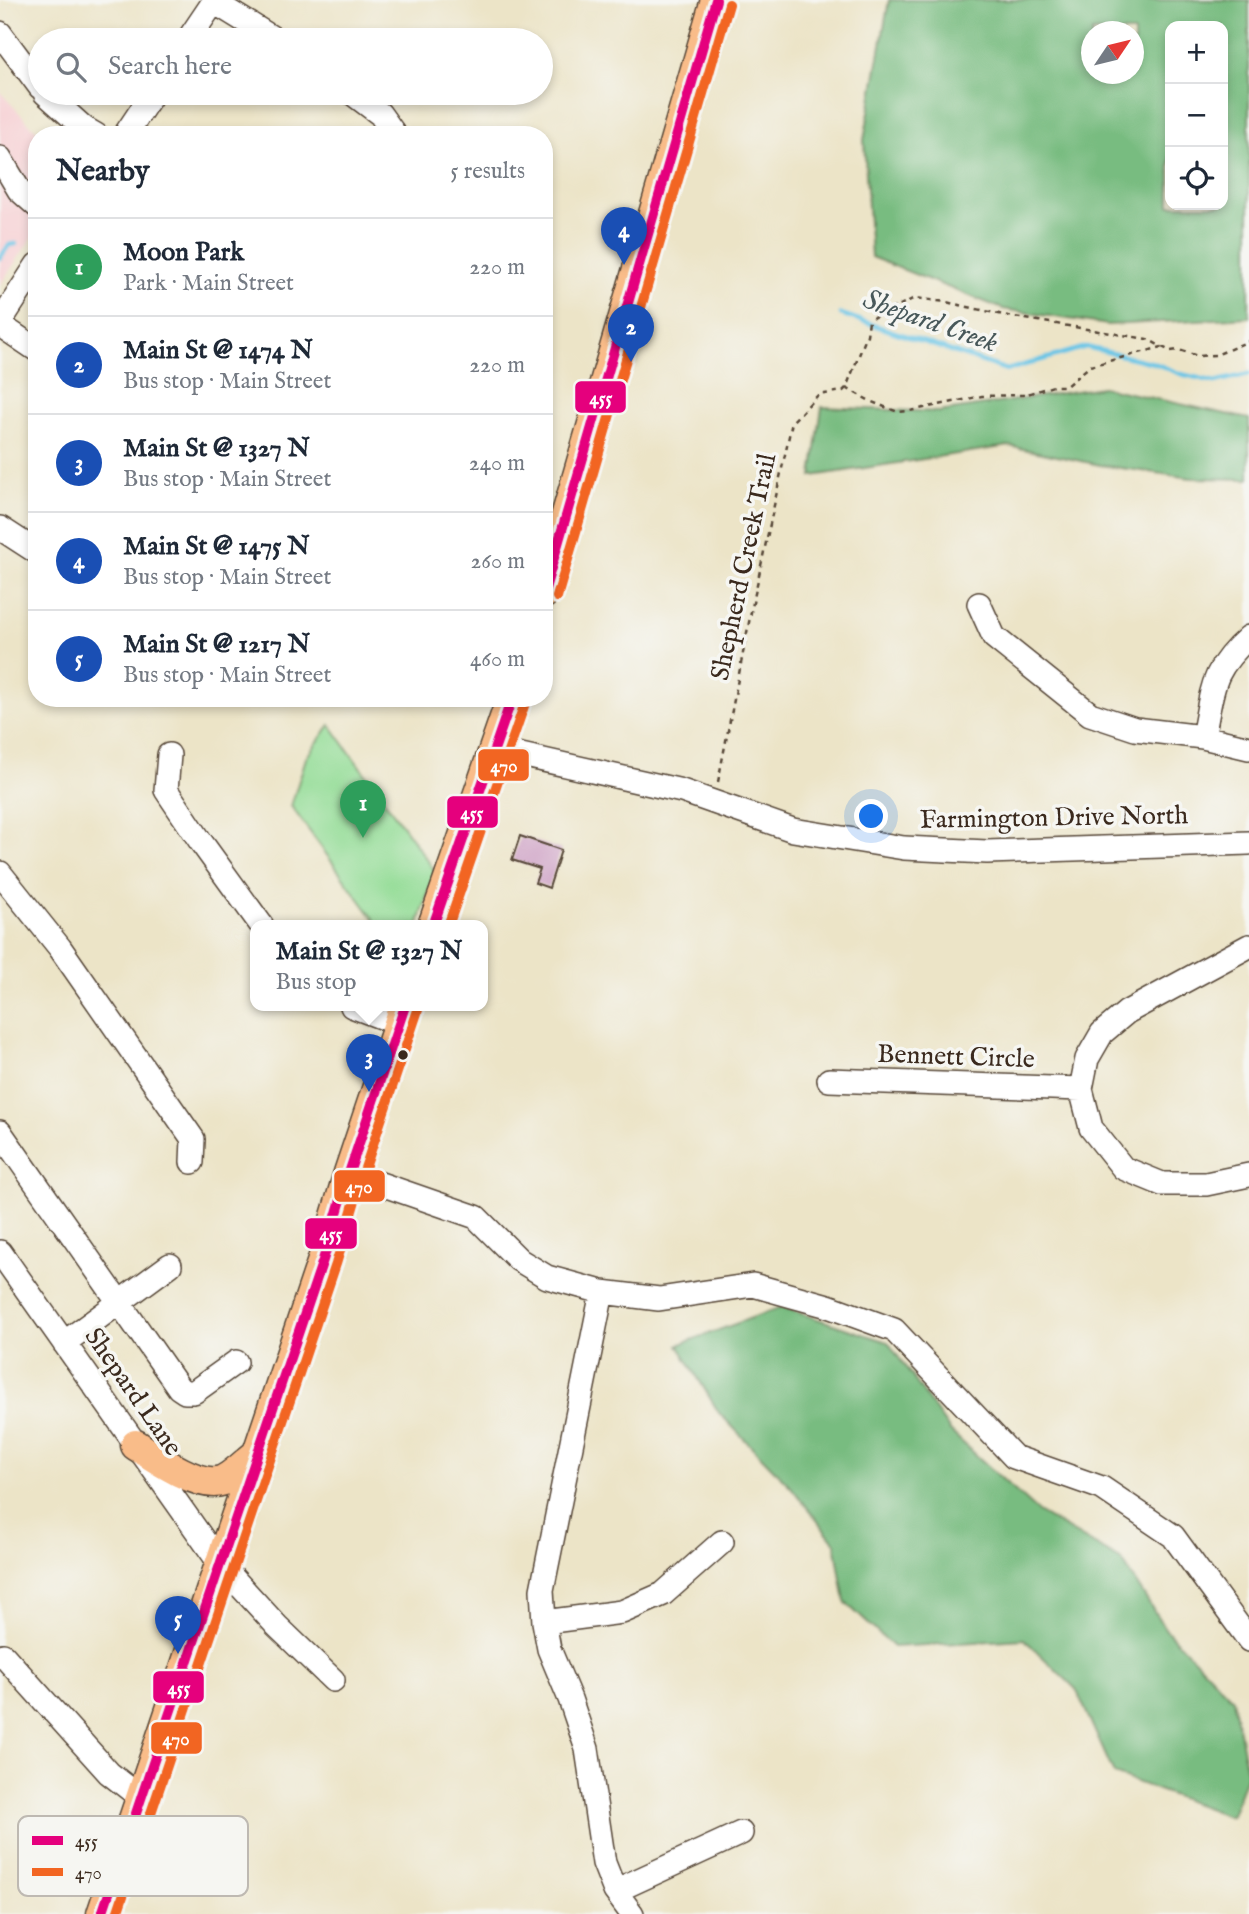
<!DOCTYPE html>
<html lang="en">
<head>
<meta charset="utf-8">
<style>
  body { margin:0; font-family:"IM FELL English",serif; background:#f6f6f7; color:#1f2937 }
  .controls { position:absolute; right:21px; top:21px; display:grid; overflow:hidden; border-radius:14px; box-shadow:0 4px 10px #0003 }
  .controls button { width:63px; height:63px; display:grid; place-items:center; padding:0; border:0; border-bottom:2px solid #e0e1e3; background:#fff; color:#1f2937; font:35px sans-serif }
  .compass { position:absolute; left:1081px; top:21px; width:63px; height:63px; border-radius:50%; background:#fff; box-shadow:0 4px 10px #0003; rotate:55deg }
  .you { position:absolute; left:872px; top:817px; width:24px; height:24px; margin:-18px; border:5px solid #fff; border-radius:50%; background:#1a73e8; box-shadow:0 0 0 10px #1a73e833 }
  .badge { display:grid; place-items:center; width:46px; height:46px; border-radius:50%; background:#db2777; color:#fff; font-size:23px; font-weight:700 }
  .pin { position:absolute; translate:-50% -58px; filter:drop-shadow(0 2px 4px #0008) }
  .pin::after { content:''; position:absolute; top:37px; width:24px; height:21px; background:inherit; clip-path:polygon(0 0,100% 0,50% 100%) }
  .popup { position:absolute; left:250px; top:920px; width:238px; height:91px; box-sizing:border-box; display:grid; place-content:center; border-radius:14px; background:#fff; filter:drop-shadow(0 2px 5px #0005); font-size:23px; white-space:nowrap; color:#747a83 }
  .popup b { font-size:26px; color:#1f2937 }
  .popup::after { content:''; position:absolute; left:50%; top:100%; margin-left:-14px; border:14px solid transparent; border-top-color:#fff }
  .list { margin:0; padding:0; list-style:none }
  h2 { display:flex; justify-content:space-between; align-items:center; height:91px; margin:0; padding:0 28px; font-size:30px }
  h2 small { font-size:23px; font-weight:400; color:#747a83 }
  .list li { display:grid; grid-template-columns:46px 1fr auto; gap:21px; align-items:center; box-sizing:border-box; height:98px; padding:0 28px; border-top:2px solid #e0e1e3 }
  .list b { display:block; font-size:26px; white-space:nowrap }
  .list p { margin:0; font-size:23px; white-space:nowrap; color:#747a83 }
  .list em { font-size:23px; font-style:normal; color:#747a83 }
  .icon { flex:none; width:38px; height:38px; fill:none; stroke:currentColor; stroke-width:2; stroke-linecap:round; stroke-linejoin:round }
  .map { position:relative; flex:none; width:1249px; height:1914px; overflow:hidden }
  .search { position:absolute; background:#fff; box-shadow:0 4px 10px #0003; left:28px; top:28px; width:525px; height:77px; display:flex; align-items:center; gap:18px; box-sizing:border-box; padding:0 24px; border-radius:38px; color:#747a83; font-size:26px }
  .panel { position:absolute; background:#fff; box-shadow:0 4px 10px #0003; left:28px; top:126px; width:525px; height:581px; border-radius:28px }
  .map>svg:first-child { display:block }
</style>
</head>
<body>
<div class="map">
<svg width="1249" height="1914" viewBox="0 0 1249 1914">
  <rect width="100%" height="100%" fill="#f6f6f2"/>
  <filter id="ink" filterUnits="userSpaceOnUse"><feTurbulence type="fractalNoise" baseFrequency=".0143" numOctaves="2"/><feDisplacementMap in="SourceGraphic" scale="14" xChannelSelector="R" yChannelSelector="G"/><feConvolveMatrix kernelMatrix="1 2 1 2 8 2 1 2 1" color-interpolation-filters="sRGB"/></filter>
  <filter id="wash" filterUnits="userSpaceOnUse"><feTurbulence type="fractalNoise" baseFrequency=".00686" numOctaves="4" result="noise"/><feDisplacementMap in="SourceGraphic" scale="28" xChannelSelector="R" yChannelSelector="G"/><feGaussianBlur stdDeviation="1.57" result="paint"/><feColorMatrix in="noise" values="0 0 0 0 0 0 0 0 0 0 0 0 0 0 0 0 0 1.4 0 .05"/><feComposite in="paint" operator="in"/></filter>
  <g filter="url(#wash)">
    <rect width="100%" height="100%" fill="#ece4c7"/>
    <path fill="#f7cfd3" d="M0,92L40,135H37V230L0,285Z"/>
    <path fill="#95dd98" stroke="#68845b" stroke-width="2" d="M330,725L435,871L418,926H379L291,806L306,758Z"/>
    <path fill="#78bc80" stroke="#5a734f" stroke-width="2" fill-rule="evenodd" d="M889,0H1249V317L1108,325L1003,309L871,257L864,140ZM1170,26H1223V205H1170ZM1092,32H1134V74H1092Z
      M1102,387L1249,419V479L1191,478L1100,465L1009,446L812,476L822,407L939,412Z
      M781,1307L888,1342L950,1431L1038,1512L1122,1561L1166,1630L1233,1699L1247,1774L1231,1817L1114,1774L1076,1689L1024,1639L893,1647L845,1602L835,1543L791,1487L719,1413L678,1345Z"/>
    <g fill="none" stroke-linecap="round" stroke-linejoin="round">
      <path stroke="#68c5e6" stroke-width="4.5" d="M0,258L9,245L16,244
        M841,314L1007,370L1086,347L1154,363L1181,374L1215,382L1249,374"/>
    </g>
    <g id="blocks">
      <path fill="#cd9fc4" d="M520,836L561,850L549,888L535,883L540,869L512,860Z"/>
    </g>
  </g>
  <g filter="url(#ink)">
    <use href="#blocks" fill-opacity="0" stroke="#564637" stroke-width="2"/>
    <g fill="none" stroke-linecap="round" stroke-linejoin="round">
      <g stroke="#564637" stroke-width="26">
        <path id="minor" d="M214,2L276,40
          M0,33L40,87
          M188,40L215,0
          M45,93L84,128L96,135
          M352,93L380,114L395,135
          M125,135L153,93
          M0,158L19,190L37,206
          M0,322L37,265
          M0,325L37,350
          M0,528L37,552
          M979,604L994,637L1090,714L1135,729L1203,737L1249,748
          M1203,737C1213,689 1210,671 1249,637
          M494,749L682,791L793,830L904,848L987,852L1249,843
          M169,755L166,790L201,842L262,926
          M0,873L60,948L193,1139L192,1162
          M1249,946L1127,1012L1102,1033L1087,1059L1081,1089L1091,1128L1123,1168L1162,1184H1206L1249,1175
          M352,1006L399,1024
          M829,1080L1081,1089
          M0,1132L179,1388L185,1392H194L236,1362
          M349,1173L476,1217L519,1260L547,1277L602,1292L659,1299L753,1285L828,1306L894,1330L1014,1457L1102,1488L1173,1536L1249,1640
          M0,1252L221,1565L277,1626L333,1680
          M602,1292L542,1590L544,1622L549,1649L570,1699L587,1749L604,1863L615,1891L632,1914
          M64,1343L170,1265
          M544,1622L622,1612L663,1594L722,1542
          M3,1655L109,1773L141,1798
          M615,1891L741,1833"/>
      </g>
      <g stroke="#564637" stroke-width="33">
        <path id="major" d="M544,593L716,0
          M433,926L512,698
          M136,1445C154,1457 198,1488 221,1481C231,1478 248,1461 257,1454
          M102,1914L323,1260L349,1173L405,1006"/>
      </g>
      <path stroke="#564637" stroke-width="2.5" stroke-dasharray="5 5" stroke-linecap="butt" d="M846,388L872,402L898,412L910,411L982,396L1024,395L1053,386H1066L1090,366L1162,347
        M718,782L751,612L792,422L818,395L843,391L846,388L867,335L869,321L874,317L915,298L946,302L1008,316L1147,339L1170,351L1179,350L1198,356L1216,355L1249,341"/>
      <use href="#minor" stroke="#fff" stroke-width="23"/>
      <use href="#major" stroke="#f9bc89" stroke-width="30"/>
      <g stroke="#f6f6f2" stroke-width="16">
        <path id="bus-1" d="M544,592L716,0
          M433,926L512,698
          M102,1914L323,1260L349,1173L405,1006"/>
      </g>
      <g stroke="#f6f6f2" stroke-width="16">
        <path id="bus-2" d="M557,597L729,4
          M448,926L525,703
          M117,1914L336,1264L362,1177L418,1010"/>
      </g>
      <use href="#bus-1" stroke="#e5007d" stroke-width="10"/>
      <use href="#bus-2" stroke="#f26522" stroke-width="10"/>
    </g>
  </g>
  <circle fill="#3b2a1e" stroke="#f6f6f2" stroke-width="2.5" cx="403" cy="1055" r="6"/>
  <g text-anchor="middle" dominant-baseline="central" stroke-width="7" stroke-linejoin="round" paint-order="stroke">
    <g font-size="26" fill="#3b2a1e" stroke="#f6f6f2">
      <text transform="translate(744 567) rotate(-78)">Shepherd Creek Trail</text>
      <text transform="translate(1054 818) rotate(-1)">Farmington Drive North</text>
      <text transform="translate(956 1057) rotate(2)">Bennett Circle</text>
      <text transform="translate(133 1392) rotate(55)">Shepard Lane</text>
    </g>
    <g font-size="28" font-style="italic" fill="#48585a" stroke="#f6f6f2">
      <text transform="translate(930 322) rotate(19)">Shepard Creek</text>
    </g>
  </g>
  <rect x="18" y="1816" width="230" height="80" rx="10" fill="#f6f6f2" stroke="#beb9b2" stroke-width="2"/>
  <rect x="32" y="1836" width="31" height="9" fill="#e5007d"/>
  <rect x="32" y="1868" width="31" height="8" fill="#f26522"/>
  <g font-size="19" fill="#3b2a1e">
    <text x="75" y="1847">455</text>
    <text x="75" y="1879">470</text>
  </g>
  <g stroke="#f6f6f2" stroke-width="2.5">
    <rect x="574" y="380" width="53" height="34" rx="7" fill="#e5007d"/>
    <rect x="477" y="748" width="53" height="34" rx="7" fill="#f26522"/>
    <rect x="446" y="795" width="53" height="34" rx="7" fill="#e5007d"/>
    <rect x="333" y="1169" width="53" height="34" rx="7" fill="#f26522"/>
    <rect x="304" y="1217" width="54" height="33" rx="7" fill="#e5007d"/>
    <rect x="152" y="1670" width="53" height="34" rx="7" fill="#e5007d"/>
    <rect x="150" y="1721" width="53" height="34" rx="7" fill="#f26522"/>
  </g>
  <g font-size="19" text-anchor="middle" font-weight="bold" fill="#fff">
    <text x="601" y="404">455</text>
    <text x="504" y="772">470</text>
    <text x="472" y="819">455</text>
    <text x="359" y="1193">470</text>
    <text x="331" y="1240">455</text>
    <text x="179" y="1694">455</text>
    <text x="176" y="1745">470</text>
  </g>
</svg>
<div class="controls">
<button>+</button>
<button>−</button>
<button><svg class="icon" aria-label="locate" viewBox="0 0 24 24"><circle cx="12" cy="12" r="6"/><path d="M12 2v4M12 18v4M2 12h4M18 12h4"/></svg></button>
</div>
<svg class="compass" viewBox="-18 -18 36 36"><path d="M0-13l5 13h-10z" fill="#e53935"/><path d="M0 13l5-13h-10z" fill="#747a83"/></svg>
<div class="you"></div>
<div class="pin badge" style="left:363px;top:838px;background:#2e9e5b">1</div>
<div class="pin badge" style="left:631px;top:362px;background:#1a4fb4">2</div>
<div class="pin badge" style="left:369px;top:1092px;background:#1a4fb4">3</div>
<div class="popup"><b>Main St @ 1327 N</b>Bus stop</div>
<div class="pin badge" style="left:624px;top:265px;background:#1a4fb4">4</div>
<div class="pin badge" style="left:178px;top:1654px;background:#1a4fb4">5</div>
<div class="search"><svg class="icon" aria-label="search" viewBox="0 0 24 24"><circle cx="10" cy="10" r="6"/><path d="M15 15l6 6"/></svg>Search here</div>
<section class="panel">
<h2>Nearby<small>5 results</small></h2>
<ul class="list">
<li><span class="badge" style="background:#2e9e5b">1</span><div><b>Moon Park</b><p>Park · Main Street</p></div><em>220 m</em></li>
<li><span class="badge" style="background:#1a4fb4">2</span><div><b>Main St @ 1474 N</b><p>Bus stop · Main Street</p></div><em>220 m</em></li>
<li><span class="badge" style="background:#1a4fb4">3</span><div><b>Main St @ 1327 N</b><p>Bus stop · Main Street</p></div><em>240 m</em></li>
<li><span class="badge" style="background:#1a4fb4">4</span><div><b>Main St @ 1475 N</b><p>Bus stop · Main Street</p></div><em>260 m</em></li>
<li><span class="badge" style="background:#1a4fb4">5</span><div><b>Main St @ 1217 N</b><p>Bus stop · Main Street</p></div><em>460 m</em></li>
</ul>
</section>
</div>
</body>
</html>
